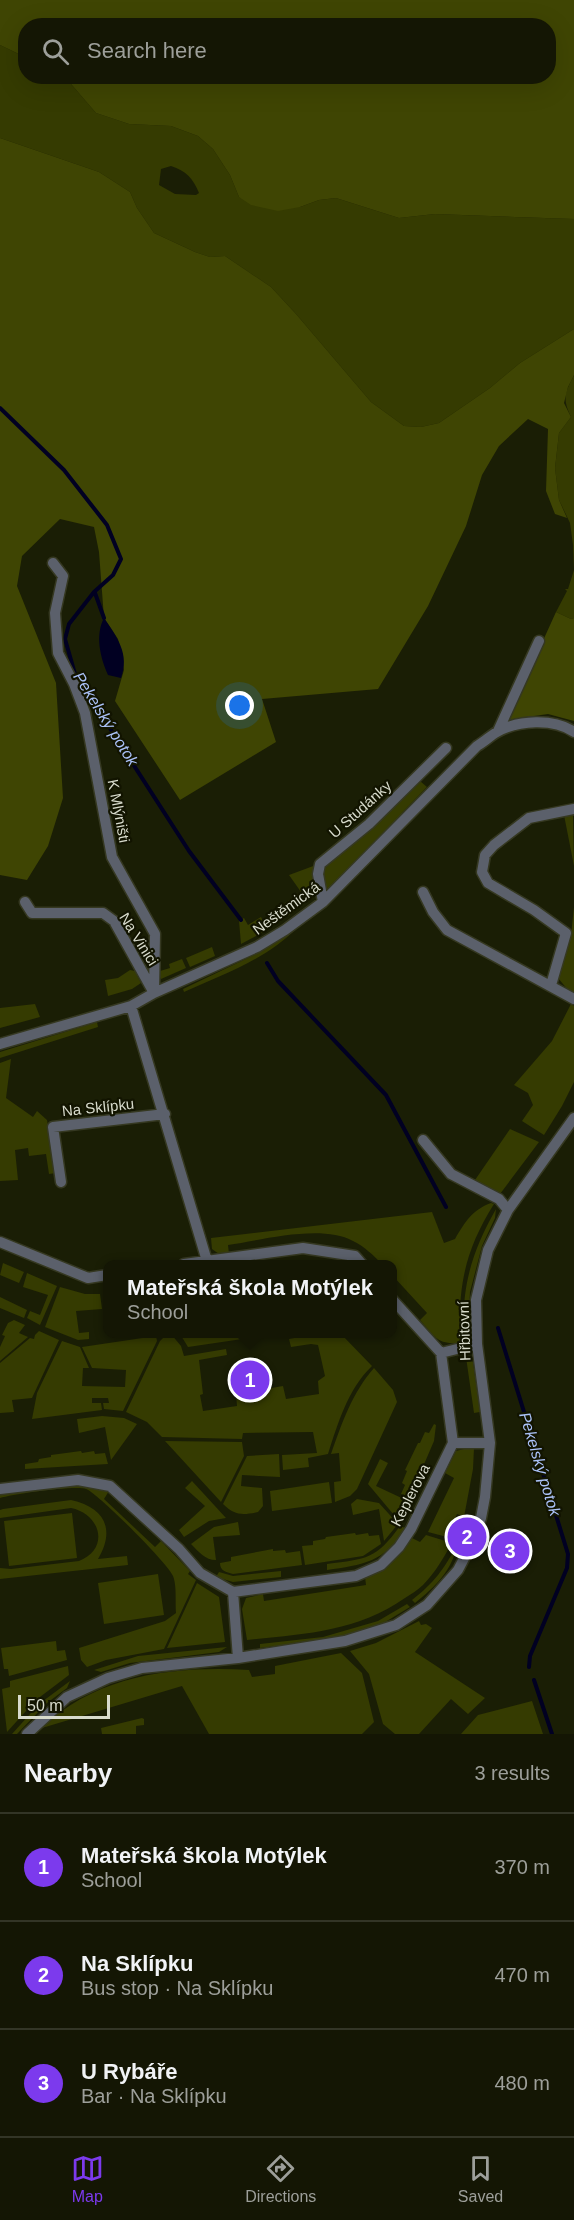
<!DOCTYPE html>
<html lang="en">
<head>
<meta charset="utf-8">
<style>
  body { margin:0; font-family:Arial,sans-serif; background:#212313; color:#f1f3f6 }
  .scale { position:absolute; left:18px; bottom:15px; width:92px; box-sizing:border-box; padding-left:6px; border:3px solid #d8dbcc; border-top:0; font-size:16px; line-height:21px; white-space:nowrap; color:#d8dbcc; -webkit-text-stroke:4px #121400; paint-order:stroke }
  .you { position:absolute; left:240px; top:706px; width:21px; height:21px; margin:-15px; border:4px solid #fff; border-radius:50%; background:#1a73e8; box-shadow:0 0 0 9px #1a73e833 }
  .badge { display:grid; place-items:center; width:39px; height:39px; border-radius:50%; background:#7c3aed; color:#fff; font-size:20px; font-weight:700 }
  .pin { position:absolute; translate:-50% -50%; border:3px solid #fff; box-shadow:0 2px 6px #0006 }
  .popup { position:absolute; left:103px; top:1260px; width:294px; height:78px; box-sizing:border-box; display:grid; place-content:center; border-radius:12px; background:#141604; filter:drop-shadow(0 2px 4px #0005); font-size:20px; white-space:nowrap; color:#9d9f9a }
  .popup b { font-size:22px; color:#f1f3f6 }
  .popup::after { content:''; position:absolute; left:50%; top:100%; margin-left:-12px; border:12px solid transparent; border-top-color:#141604 }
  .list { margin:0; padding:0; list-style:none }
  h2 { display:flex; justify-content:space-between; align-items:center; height:78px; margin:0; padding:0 24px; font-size:26px }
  h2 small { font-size:20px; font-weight:400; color:#9d9f9a }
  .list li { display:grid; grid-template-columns:39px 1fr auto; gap:18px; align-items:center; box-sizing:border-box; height:108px; padding:0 24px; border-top:2px solid #333526 }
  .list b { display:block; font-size:22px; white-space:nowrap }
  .list p { margin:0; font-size:20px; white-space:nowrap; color:#9d9f9a }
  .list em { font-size:20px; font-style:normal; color:#9d9f9a }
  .icon { flex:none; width:33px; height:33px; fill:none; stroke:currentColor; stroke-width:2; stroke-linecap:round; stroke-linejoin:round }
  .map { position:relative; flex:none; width:574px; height:1734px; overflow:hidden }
  .search { position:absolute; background:#141604; box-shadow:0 6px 24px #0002; left:18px; right:18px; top:18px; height:66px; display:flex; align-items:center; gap:15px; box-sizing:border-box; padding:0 21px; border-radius:24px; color:#9d9f9a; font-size:22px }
  .sheet { height:402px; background:#141604 }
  nav { display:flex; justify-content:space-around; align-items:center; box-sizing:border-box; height:84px; border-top:2px solid #333526; background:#141604; font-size:16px; color:#9d9f9a }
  nav a { display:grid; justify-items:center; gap:3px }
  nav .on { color:#7c3aed }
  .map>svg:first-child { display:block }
</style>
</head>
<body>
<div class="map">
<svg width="574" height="1734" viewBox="0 0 574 1734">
  <rect width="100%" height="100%" fill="#1a1e05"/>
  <path fill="#353b01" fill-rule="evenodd" d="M0,45L25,57L26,76L65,77L96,113L129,124L171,126L198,136L213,149L230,175L239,197L300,207L319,200L336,198L399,218L435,214L574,219V329L520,363L490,388L439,423L421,427L404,426L371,402L296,314L271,287L225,256L210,257L195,252L154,233L137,208L130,192L99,172L0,138ZM171,166C186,171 193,178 199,193L196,195L175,194L159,185L161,169Z
    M574,375V618L571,619L556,612L567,591L565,589H568L574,570L573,545L570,523L559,500L555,468L559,433L571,417C562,398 565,393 574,375Z
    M420,781L427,787L402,813L403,815L329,888H325L321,874L323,865Z
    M564,815H573L574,866Z
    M316,865L318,893L288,916L282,905L301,892L289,875Z
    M574,907V992L568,990L558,978L564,936L571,935Z
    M261,917L267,930L241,944L239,921L244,918L248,925Z
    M298,927C267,959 224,974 184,992L183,989L256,954Z
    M212,947L215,956L190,967L186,958Z
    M182,959L186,968L161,979L159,975L160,971L170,968L169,964Z
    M130,970L135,971L141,983L132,989L108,996L105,980L118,978Z
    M35,1004L40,1017L0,1028V1008Z
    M571,1004L574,1006V1082L562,1106L544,1135L522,1121L533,1105L528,1093L514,1085L552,1041Z
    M97,1022L98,1027L0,1058V1052Z
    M11,1059L6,1098L33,1117L37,1111L47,1120L56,1173L49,1174L46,1154L29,1156L28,1148L15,1150L18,1180L0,1181V1063Z
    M510,1129L539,1142L500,1194L475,1180Z
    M491,1203L494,1204C464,1252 458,1287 460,1343C437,1345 434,1336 420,1320L427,1313L393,1276L392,1264H382C373,1255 365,1247 353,1241C321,1224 263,1240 228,1245L229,1254H219L212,1249L211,1238L432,1212L444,1243L455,1239C465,1222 472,1210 491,1203Z
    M496,1209L495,1218L482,1246L470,1292L468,1332L464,1339C461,1288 471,1253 496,1209Z
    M3,1263L24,1272L19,1283L0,1275Z
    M27,1273L57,1286L40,1325L27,1318L30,1311L40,1315L48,1295L23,1287Z
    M60,1287L85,1294H100L102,1309L76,1311L79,1333L89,1332V1339L78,1340L45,1327Z
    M0,1297L27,1310L24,1318L0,1308Z
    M14,1320L25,1325L19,1333L28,1337L0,1361V1347L5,1336L2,1335L8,1323Z
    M39,1331L59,1340L32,1398L12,1400L14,1412L0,1413V1363L30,1338L34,1339L35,1335Z
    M171,1334L181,1346L184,1356L226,1349L227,1355L199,1360L203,1394L200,1395L203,1411L237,1406L236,1394L283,1386L286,1399L319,1394L318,1381L325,1376L318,1345L311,1344L291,1347L289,1339L317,1334H341L372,1366C348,1389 338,1423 328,1454L308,1458L309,1467L283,1470L282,1455L317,1453L313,1432L243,1433L242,1439L162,1437L147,1422L126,1412L160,1341L166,1335Z
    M180,1334H277L188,1347Z
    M156,1336L157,1341L123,1411L104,1409L103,1403H109L108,1398H92V1403H101L102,1410L32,1419L37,1393L62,1341L80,1347L89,1368H83L82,1386L125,1387L126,1370L92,1368L82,1347Z
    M466,1357L473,1362L480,1412L474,1413Z
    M374,1368L393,1390L397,1402L357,1489L350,1496L335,1502L334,1482L341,1481L339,1453L331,1454C342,1423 352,1393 374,1368Z
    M102,1416L124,1418L137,1424L111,1460L105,1427L79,1433L77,1419Z
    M434,1424L436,1425L434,1441L410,1497L401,1494L405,1485L402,1483L407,1471L405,1470L418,1443H420L425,1432L429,1433Z
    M165,1441L242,1442L244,1456L221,1502Z
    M468,1448H474L473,1469L464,1517L457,1514L447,1537L428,1532L454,1478L445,1473L456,1451Z
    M81,1451L82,1453L94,1451L95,1454L105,1453L108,1464L25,1469V1464L38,1462L39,1459L51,1457V1455Z
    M279,1454L280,1477L242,1475L241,1486L262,1488L263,1506L258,1512C243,1515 235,1516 223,1504L247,1456Z
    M380,1459L388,1463L376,1486L408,1501L399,1521L368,1484Z
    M192,1481L226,1518L209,1521L184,1537L179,1530L205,1506L185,1488Z
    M329,1482L332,1503L272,1511L270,1491Z
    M74,1485L109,1491L104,1499L155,1547L161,1541L190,1571L188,1574L196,1580L164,1649L106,1660L87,1667L81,1660L79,1648L165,1621L176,1613C175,1602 177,1586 173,1576C169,1565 98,1493 86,1489C76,1485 13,1494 0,1498V1493Z
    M357,1499L379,1503L398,1524L384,1541L379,1509L353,1515L351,1504Z
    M71,1500C104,1507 116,1529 98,1559L127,1556L128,1565L0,1579V1568L11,1569L79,1561C110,1549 101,1514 71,1508L0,1518V1510L3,1509Z
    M72,1513L77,1558L9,1566L4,1521Z
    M238,1522L240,1535L213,1537L216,1560C205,1560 199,1552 191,1544L214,1527Z
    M400,1526L405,1528C386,1562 362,1565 327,1570V1564C367,1559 376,1559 400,1526Z
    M355,1533L356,1535L368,1533L369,1536L379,1535L381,1544L363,1556L305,1565L302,1546L313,1545V1541L325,1539L326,1537Z
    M426,1535L452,1543C444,1557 435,1573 423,1585C418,1590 411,1594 405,1598C356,1632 304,1634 247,1640L242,1609L246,1598L263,1594L264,1601L366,1585L365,1577C388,1566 397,1559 412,1538L420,1542Z
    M457,1545C452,1571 435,1587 415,1603L412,1600C434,1583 444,1569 457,1545Z
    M273,1549V1551L285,1550L286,1553L300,1551L302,1565L233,1574C226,1572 220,1571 220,1563L231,1561V1557Z
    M281,1571V1577L233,1582L216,1577L219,1572L233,1576Z
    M158,1574L164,1615L104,1624L98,1583Z
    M197,1583L219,1597L225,1642L167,1648Z
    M407,1604L410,1607L382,1624L345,1637L260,1648V1644L323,1637L378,1621Z
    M419,1621L421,1625L426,1624L432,1628L415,1652L485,1698L468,1714L451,1699L419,1734H395L383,1724L369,1674L350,1651L376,1643Z
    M56,1641L57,1651L65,1650L67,1660L9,1676L8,1669H4L1,1648Z
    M227,1647L219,1652L130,1663L101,1672L94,1670L138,1656Z
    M341,1653L362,1673L374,1722L362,1734H209L182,1686L42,1728C97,1674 176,1666 249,1670L252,1677L275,1674V1666Z
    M68,1666L69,1675L36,1700L7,1732L2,1689L10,1687V1681Z
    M70,1681L67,1688L47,1703L17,1734H12L39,1704Z
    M532,1701L543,1734H461L478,1715Z
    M142,1718L144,1719V1725L136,1726V1734H102L101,1728Z"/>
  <path fill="#3f4503" d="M0,0H574V219L435,214L399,218L336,198L319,200L300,207L278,211L251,205L239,197L230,175L213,149L198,136L171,126L129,124L96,113L65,77L548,76V26H26L25,57L0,45Z
    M0,138L99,172L130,192L137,208L154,233L195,252L210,257L225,256L271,287L296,314L371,402L404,426L421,427L439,423L490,388L520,363L574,329V375L568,387L564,403L571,417L559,433L555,468L559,500L567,518L555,514L546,491L548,429L528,419L499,446L482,475L466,526L428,606L378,689L262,699L276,742L180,800L115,701L124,670L118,639L104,618L99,552L94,527L60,519L22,556L17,586L56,683L63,798L48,846L27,880L0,875Z
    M556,612L571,619L574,618V721L548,714L507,720Z"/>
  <path fill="#010022" d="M104,618C117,637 130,654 121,678L108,675C100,657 95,635 104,618Z"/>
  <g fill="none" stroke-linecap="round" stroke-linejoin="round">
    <path stroke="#010022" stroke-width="4" d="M0,408L64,470L107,525L121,559L113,575L94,592L69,624L65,639L75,674L189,851L241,920
      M95,593L104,618
      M267,963L278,981L386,1095L446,1207
      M498,1328L568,1554L567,1568L530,1656L529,1667
      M534,1680L552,1734"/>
    <g stroke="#353821" stroke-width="13">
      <path id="street" d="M53,563L63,576L55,613L58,653L74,684L85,713L112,857L155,934L154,993
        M498,731L539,641
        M423,892L433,912L447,930L574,999
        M25,902L32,913H103L114,921L154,993
        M323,902L318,874L320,864L369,824L446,748
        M551,985L566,933L534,910L488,883L482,872L485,855L494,845L529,818L574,809
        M131,1006L207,1261
        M0,1044L131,1006L154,993L257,947L285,930L323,902L477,746C484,742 490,736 497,732C518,720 554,718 574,732
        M423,1140L451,1174L499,1199L508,1210
        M61,1182L53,1127L165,1114
        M0,1242L88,1278L107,1275
        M184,1264L303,1248L355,1256L362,1264
        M441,1353L477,1344
        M453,1443H490
        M0,1489L78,1480L110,1486L179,1549L200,1573L233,1592L356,1576L381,1565L399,1547L411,1529L453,1443L441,1353L392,1299
        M233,1592L238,1658
        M27,1734L67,1697L108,1678L142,1668L238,1658L345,1641L396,1625L427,1605L458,1570L473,1541L481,1518L485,1497L490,1443L477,1344L476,1300L488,1250L508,1210L574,1118"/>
    </g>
    <use href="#street" stroke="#5b606b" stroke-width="10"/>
  </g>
  <g text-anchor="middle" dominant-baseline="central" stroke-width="4.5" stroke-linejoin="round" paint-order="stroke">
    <g font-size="15" fill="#d8dbcc" stroke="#121400">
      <text transform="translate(360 809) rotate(-42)">U Studánky</text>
      <text transform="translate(119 811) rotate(79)">K Mlýništi</text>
      <text transform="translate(286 908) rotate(-36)">Neštěmická</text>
      <text transform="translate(139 939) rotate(58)">Na Vinici</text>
      <text transform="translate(98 1107) rotate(-6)">Na Sklípku</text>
      <text transform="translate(464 1331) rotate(-92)">Hřbitovní</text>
      <text transform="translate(410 1495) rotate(-63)">Keplerova</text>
    </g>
    <g font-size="16" font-style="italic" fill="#abc2f8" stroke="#121400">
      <text transform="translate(106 719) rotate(58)">Pekelský potok</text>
      <text transform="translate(540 1464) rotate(73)">Pekelský potok</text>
    </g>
  </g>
</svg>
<div class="scale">50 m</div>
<div class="you"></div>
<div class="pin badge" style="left:250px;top:1380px">1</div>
<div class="popup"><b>Mateřská škola Motýlek</b>School</div>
<div class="pin badge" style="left:467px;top:1537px">2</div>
<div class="pin badge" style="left:510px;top:1551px">3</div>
<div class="search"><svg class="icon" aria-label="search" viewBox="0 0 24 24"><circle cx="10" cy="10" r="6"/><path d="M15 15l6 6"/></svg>Search here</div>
</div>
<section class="sheet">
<h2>Nearby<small>3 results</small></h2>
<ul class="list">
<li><span class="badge">1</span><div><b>Mateřská škola Motýlek</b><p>School</p></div><em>370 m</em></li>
<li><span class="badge">2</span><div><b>Na Sklípku</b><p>Bus stop · Na Sklípku</p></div><em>470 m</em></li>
<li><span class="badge">3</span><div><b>U Rybáře</b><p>Bar · Na Sklípku</p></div><em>480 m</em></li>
</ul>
</section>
<nav>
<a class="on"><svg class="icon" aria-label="map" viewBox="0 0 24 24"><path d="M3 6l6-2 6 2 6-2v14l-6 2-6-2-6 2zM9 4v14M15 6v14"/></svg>Map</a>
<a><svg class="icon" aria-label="directions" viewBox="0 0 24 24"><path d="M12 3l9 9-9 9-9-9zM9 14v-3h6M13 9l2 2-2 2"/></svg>Directions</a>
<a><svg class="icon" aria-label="saved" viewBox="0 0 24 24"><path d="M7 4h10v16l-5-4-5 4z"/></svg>Saved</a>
</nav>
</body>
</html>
